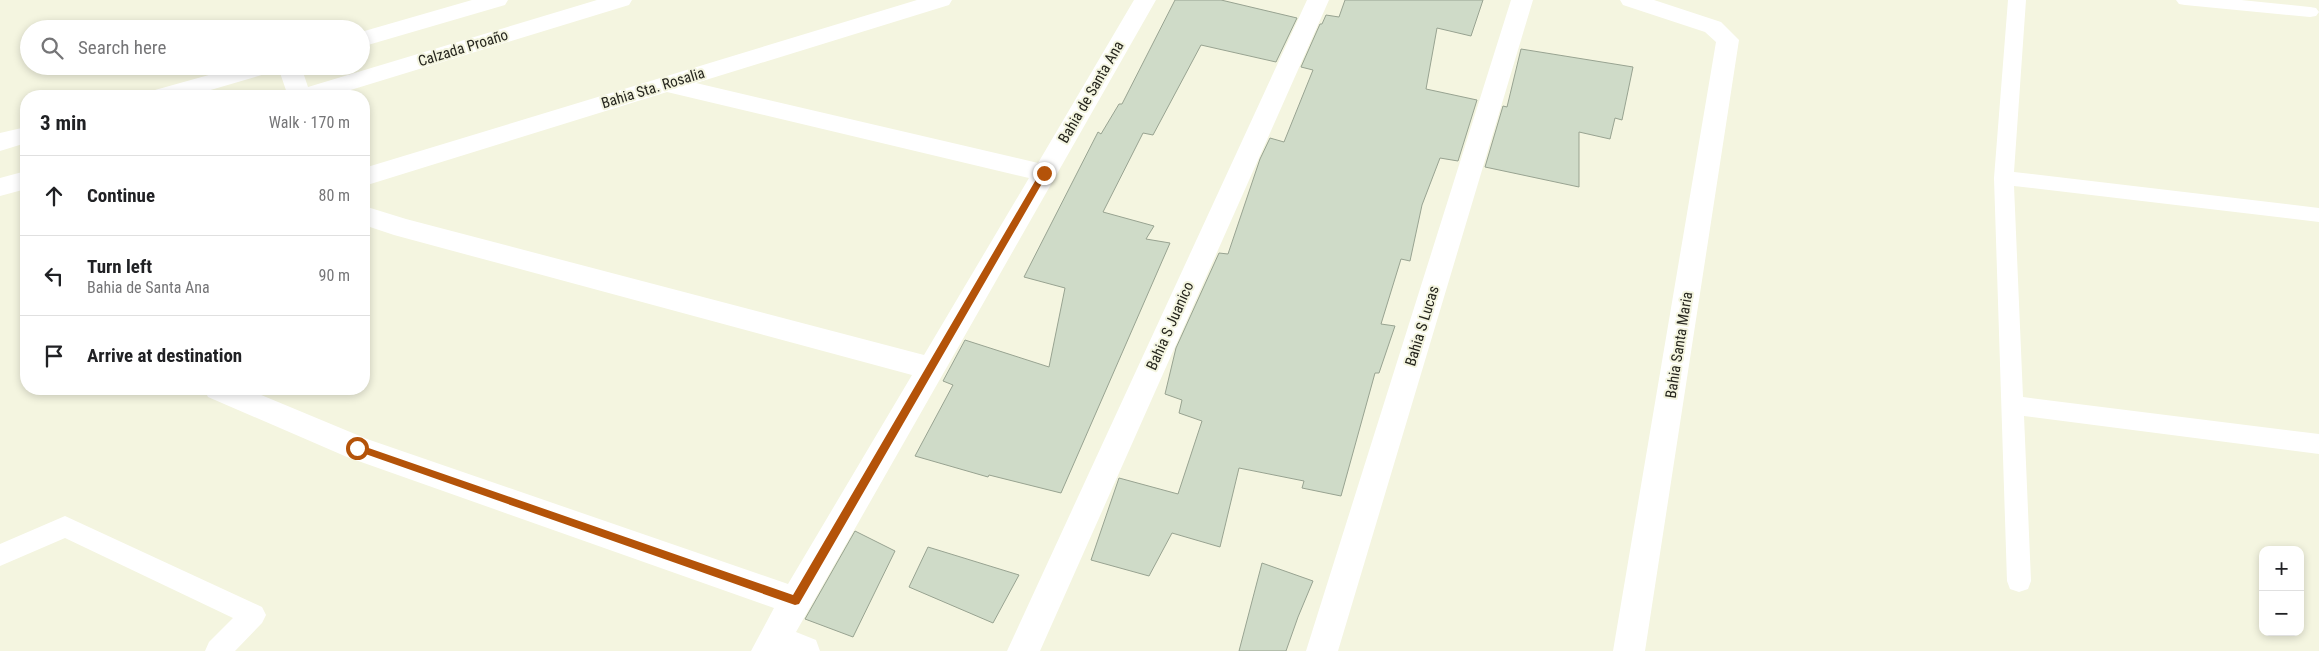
<!DOCTYPE html>
<html lang="en">
<head>
<meta charset="utf-8">
<style>
  body { margin:0; font-family:"Roboto Condensed",sans-serif; background:#f6f6f6; color:#202124 }
  .controls { position:absolute; right:15px; bottom:15px; display:grid; overflow:hidden; border-radius:10px; box-shadow:0 2px 8px #0003 }
  .controls button { width:45px; height:45px; display:grid; place-items:center; padding:0; border:0; border-bottom:1px solid #e0e0e0; background:#fff; color:#202124; font:25px sans-serif }
  .stop { position:absolute; width:15px; height:15px; margin:-11px; border:4px solid #b45309; border-radius:50%; background:#fff }
  .stop.end { background:#b45309; border-color:#fff; box-shadow:0 1px 5px #0008 }
  .list { margin:0; padding:0; list-style:none }
  h2 { display:flex; justify-content:space-between; align-items:center; height:65px; margin:0; padding:0 20px; font-size:21px }
  h2 small { font-size:16px; font-weight:400; color:#757577 }
  .list li { display:grid; grid-template-columns:32px 1fr auto; gap:15px; align-items:center; box-sizing:border-box; height:80px; padding:0 20px; border-top:1px solid #e0e0e0 }
  .list b { display:block; font-size:19px; white-space:nowrap }
  .list p { margin:0; font-size:16px; white-space:nowrap; color:#757577 }
  .list em { font-size:16px; font-style:normal; color:#757577 }
  .icon { flex:none; width:28px; height:28px; fill:none; stroke:currentColor; stroke-width:2; stroke-linecap:round; stroke-linejoin:round }
  .map { position:relative; flex:none; width:2319px; height:651px; overflow:hidden }
  .search { position:absolute; background:#fff; box-shadow:0 2px 8px #0003; left:20px; top:20px; width:350px; height:55px; display:flex; align-items:center; gap:12px; box-sizing:border-box; padding:0 18px; border-radius:28px; color:#757577; font-size:19px }
  .panel { position:absolute; background:#fff; box-shadow:0 2px 8px #0003; left:20px; top:90px; width:350px; height:305px; border-radius:20px }
  .map>svg:first-child { display:block }
</style>
</head>
<body>
<div class="map">
<svg width="2319" height="651" viewBox="0 0 2319 651">
  <rect width="100%" height="100%" fill="#f4f5e0"/>
  <path fill="#cfdbc8" stroke="#98a391" d="M1175,0H1221L1297,18L1276,62L1201,45L1153,135L1143,133L1103,212L1154,226L1146,239L1170,243L1061,493L989,475L988,477L915,456L953,385L943,381L965,340L1049,367L1065,288L1024,277L1098,132L1101,134L1119,104H1122Z
    M1345,0H1483L1471,36L1437,28L1426,89L1477,100L1458,161L1440,158L1422,205L1410,261L1401,259L1381,324L1395,326L1379,373H1375L1341,496L1302,488L1304,481L1239,468L1220,547L1172,533L1149,576L1091,560L1119,478L1178,494L1202,421L1179,413L1182,400L1165,394L1176,348L1219,253L1228,254L1260,159L1270,138L1284,142L1313,70L1301,67L1320,24H1322L1326,15L1339,17Z
    M1521,49L1633,67L1622,120L1615,118L1610,139L1579,132V187L1485,167L1503,106L1507,107Z
    M855,531L895,551L853,637L805,619Z
    M928,547L1019,575L993,623L909,587Z
    M1262,563L1313,581L1298,617L1286,651H1239Z"/>
  <g fill="none" stroke-linecap="round" stroke-linejoin="round">
    <path fill="#fff" fill-rule="evenodd" d="M2008,0H2026L2014,172L2319,208V222L2014,186L2023,397L2319,434V454L2024,416L2031,581L2028,589L2019,592L2010,589L2007,581L1994,178Z
      M2176,0H2241L2310,7L2316,8L2319,12L2316,16L2310,17L2185,5L2179,4Z
      M65,516L262,607L266,615L262,623L235,651H205L209,642L233,618L65,538L0,566V544Z"/>
    <path fill="#fff" fill-rule="evenodd" d="M917,0H952L949,5L696,83L1038,163L1134,0H1156L796,632L816,640L820,651H751L774,608L347,457L208,397L204,389H247L367,439L788,584L912,375L394,235L364,225V206L406,219L924,355L1029,178L667,92L364,186V168Z
      M1307,0H1329L1040,651H1007Z
      M1511,0H1533L1338,651H1306Z
      M1620,0H1654L1721,22L1739,40L1645,651H1613L1716,42L1705,32L1623,5Z"/>
    <path fill="#fff" fill-rule="evenodd" d="M472,0H508L505,5L361,47V32Z
      M597,0H632L629,5L331,96H288L279,70L190,96H151L155,90L241,66H301L308,87Z
      M26,127V143L0,151V133Z
      M26,171V189L0,196V178Z"/>
  </g>
  <path fill="#b45309" d="M1041,171L1048,173L799,604L795,605L354,450L352,448L357,444L793,595Z"/>
  <g text-anchor="middle" dominant-baseline="central" stroke-width="4" stroke-linejoin="round" paint-order="stroke">
    <g font-size="15" fill="#26261e" stroke="#f4f5e0">
      <text transform="translate(463 48) rotate(-17)">Calzada Proaño</text>
      <text transform="translate(653 88) rotate(-17)">Bahia Sta. Rosalia</text>
      <text transform="translate(1091 92) rotate(-60)">Bahia de Santa Ana</text>
      <text transform="translate(1170 326) rotate(-66)">Bahia S Juanico</text>
      <text transform="translate(1422 326) rotate(-73)">Bahia S Lucas</text>
      <text transform="translate(1679 345) rotate(-81)">Bahia Santa Maria</text>
    </g>
  </g>
</svg>
<div class="controls">
<button>+</button>
<button>−</button>
</div>
<div class="stop" style="left:357px;top:448px"></div>
<div class="stop end" style="left:1044px;top:173px"></div>
<div class="search"><svg class="icon" aria-label="search" viewBox="0 0 24 24"><circle cx="10" cy="10" r="6"/><path d="M15 15l6 6"/></svg>Search here</div>
<section class="panel">
<h2>3 min<small>Walk · 170 m</small></h2>
<ul class="list">
<li><svg class="icon" aria-label="ahead" viewBox="0 0 24 24"><path d="M12 20V5M6 11l6-6 6 6"/></svg><div><b>Continue</b></div><em>80 m</em></li>
<li><svg class="icon" aria-label="left" viewBox="0 0 24 24"><path d="M17 20v-9H6M10 6l-5 5 5 5"/></svg><div><b>Turn left</b><p>Bahia de Santa Ana</p></div><em>90 m</em></li>
<li><svg class="icon" aria-label="arrive" viewBox="0 0 24 24"><path d="M6 21V4h12l-3 4 3 4H6"/></svg><div><b>Arrive at destination</b></div></li>
</ul>
</section>
</div>
</body>
</html>
